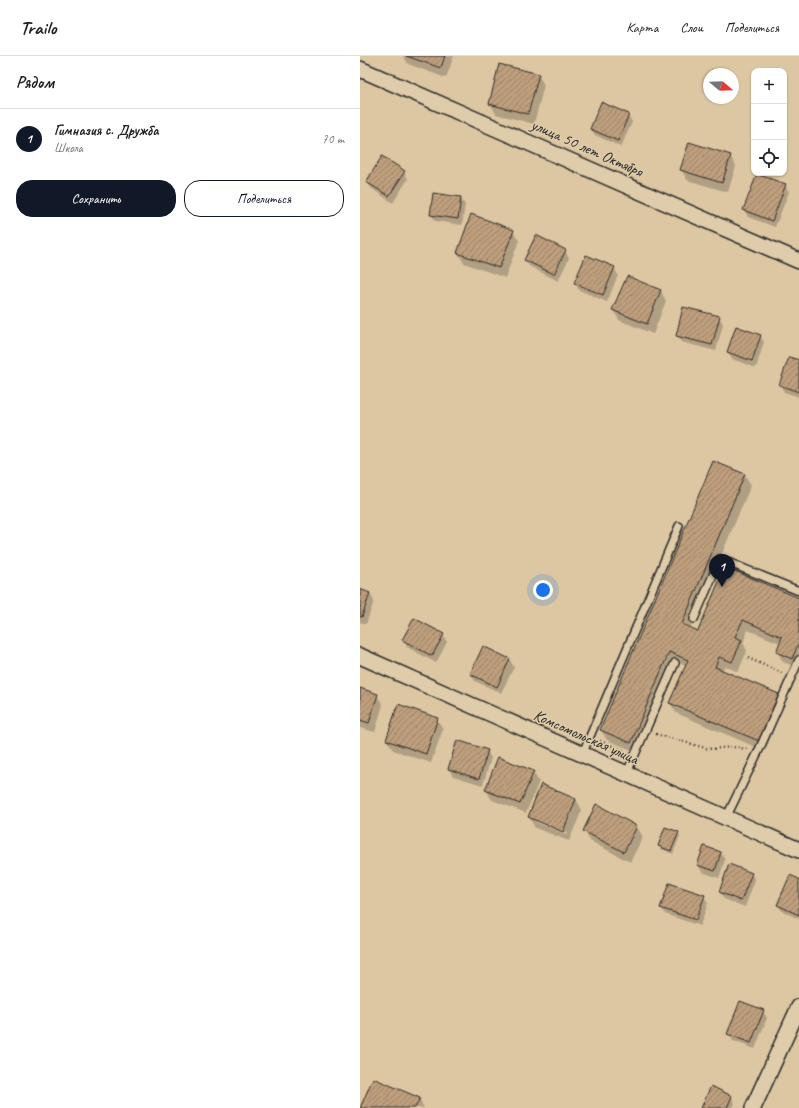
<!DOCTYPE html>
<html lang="ru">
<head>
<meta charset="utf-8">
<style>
  body { margin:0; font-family:Caveat,sans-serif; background:#f2f2f2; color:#202124 }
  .controls { position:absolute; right:12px; top:12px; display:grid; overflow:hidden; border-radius:8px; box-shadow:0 1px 3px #0004 }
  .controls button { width:36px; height:36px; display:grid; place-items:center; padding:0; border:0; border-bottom:1px solid #e0e0e0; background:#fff; color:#202124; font:20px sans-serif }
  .compass { position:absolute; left:343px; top:12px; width:36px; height:36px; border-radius:50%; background:#fff; box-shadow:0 1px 3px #0004; rotate:109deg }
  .you { position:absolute; left:183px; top:534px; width:14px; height:14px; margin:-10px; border:3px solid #fff; border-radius:50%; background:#1a73e8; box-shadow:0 0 0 6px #1a73e833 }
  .badge { display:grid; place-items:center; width:26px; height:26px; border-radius:50%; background:#111827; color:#fff; font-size:13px; font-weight:700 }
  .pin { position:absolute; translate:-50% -33px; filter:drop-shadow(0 1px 2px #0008) }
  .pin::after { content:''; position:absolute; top:21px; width:14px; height:12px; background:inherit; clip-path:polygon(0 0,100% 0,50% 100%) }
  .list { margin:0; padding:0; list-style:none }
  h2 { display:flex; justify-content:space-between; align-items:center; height:52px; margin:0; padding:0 16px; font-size:17px }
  h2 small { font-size:13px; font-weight:400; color:#757577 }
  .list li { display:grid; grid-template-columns:26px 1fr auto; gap:12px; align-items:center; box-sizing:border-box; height:60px; padding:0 16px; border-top:1px solid #e0e0e0 }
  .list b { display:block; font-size:15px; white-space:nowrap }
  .list p { margin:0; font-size:13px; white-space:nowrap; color:#757577 }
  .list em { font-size:13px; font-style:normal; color:#757577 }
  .actions { display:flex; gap:8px; padding:12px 16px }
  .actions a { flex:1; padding:9px 0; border:1px solid #111827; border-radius:16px; text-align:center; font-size:14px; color:#111827 }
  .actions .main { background:#111827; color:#fff }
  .icon { flex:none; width:22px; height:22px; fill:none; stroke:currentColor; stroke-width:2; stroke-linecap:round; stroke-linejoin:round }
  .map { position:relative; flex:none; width:439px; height:1052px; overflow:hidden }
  header { display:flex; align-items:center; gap:24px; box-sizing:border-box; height:56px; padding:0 20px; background:#fff; border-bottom:1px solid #e0e0e0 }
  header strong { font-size:19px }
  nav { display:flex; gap:22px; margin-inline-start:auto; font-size:14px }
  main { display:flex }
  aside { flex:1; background:#fff }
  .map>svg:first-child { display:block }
</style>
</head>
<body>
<header>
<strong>Trailo</strong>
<nav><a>Карта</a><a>Слои</a><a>Поделиться</a></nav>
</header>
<main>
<aside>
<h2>Рядом<small></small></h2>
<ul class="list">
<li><span class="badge">1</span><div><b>Гимназия с. Дружба</b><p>Школа</p></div><em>70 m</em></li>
</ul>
<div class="actions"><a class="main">Сохранить</a><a>Поделиться</a></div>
</aside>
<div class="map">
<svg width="439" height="1052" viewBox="0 0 439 1052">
  <defs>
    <pattern id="building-hatch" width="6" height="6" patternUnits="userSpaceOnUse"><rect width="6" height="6" fill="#be9e7b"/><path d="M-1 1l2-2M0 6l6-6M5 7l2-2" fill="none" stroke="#9b8165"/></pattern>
  </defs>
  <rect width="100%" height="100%" fill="#ddc7a3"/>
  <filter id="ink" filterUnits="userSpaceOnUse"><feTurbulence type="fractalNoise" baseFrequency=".025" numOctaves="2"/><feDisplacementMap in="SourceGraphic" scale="8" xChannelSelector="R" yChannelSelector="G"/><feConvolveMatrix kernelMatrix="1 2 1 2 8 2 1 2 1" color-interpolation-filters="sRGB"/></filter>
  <g filter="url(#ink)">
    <path fill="#0003" fill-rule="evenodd" d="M43,0H94L86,22L48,8Z
      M178,19L184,29L174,68L136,58L130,47Z
      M268,59L272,66L261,91L235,79L231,72Z
      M370,100L376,110L368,136L327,124L321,113Z
      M44,116L48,123L33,147L11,132L7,126Z
      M425,129L429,136L415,171L388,161L384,154Z
      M101,142L105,149L102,169L75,165L71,158Z
      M153,175L159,185L145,222L104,207L98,197Z
      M205,195L209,202L198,225L169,210L165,204Z
      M254,212L258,219L247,246L219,234L215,227Z
      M301,235L306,245L293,278L259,264L253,254Z
      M359,261L363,268L356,295L321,286L317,279Z
      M376,271L400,280L404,286L396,312L372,303L368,296Z
      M439,305V341L424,336L420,329Z
      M354,406L385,419L391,429L330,573L339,576L439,543V609L438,612L423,606L417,595L420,587L388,574L383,587L387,595L378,616L365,610L362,616L418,639L424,649L405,695L316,657L310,647L326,610L315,605L277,696L247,684L241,674Z
      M0,534L10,538L14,545L6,568L0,566Z
      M83,579L87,586L76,607L47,591L43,584Z
      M123,592L150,604L154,611L141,637L115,625L111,618Z
      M0,633L17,639L23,649L15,676L0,672Z
      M77,663L83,673L71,707L33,694L27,684Z
      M127,695L131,702L123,729L93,720L89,713Z
      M173,716L179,726L166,757L132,744L126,734Z
      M216,743L222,754L209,785L175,772L169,761ZM176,764L208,777L207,779L176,766Z
      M237,750L277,771L283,781L270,806L230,785L224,775Z
      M318,777L320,780L313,798L301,793L299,790Z
      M361,797L365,804L359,822L342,816L338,809Z
      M391,817L395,824L385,851L364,843L360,836Z
      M439,824V863L422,855L418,849Z
      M344,840L348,847L340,870L305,858L301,851Z
      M403,955L407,962L395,993L373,985L369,978Z
      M371,1040L375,1047L373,1052H342Z
      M59,1042L64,1052H1Z"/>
    <path fill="url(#building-hatch)" stroke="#2b2b2b" d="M46,0H85L81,12Z
      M139,8L179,18L168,58L129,48Z
      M241,46L269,58L258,85L230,73Z
      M329,86L371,99L362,127L320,114Z
      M22,100L45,115L29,140L6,126Z
      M397,118L426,128L412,165L383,154Z
      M73,137L101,141L98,163L70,159Z
      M111,158L154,174L139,212L97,197Z
      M176,179L206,194L194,218L164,204Z
      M226,199L255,211L243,239L214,227Z
      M267,220L301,234L287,268L252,254Z
      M323,251L360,260L352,289L316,280Z
      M376,270L401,279L392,305L367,296Z
      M429,301L439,304V336L419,329Z
      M353,405L385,418L322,568L338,575L365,511L439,542V586L432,603L416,596L422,581L383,564L375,581L382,584L372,606L359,601L355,611L419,638L399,685L309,647L328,604L309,596L271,687L240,674Z
      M0,533L10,537L2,561H0Z
      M54,562L84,578L72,600L42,584Z
      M123,590L150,603L137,631L110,618Z
      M0,632L18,638L9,667L0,664Z
      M38,648L78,662L66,698L26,684Z
      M97,684L128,694L119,723L88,713Z
      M138,701L174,715L160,748L125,734Z
      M181,728L216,743L203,776L168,761Z
      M236,748L277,770L264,796L223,775Z
      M305,771L319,776L311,795L298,790Z
      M344,790L361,796L355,815L337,809Z
      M369,808L392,817L381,845L359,836Z
      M430,819L439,823V859L417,849Z
      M309,827L345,839L336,864L300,852Z
      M380,945L404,954L391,987L367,978Z
      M13,1022L60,1042L55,1052H0Z
      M351,1030L372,1040L367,1052H341Z"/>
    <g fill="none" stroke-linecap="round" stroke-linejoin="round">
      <g stroke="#2b2b2b" stroke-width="10">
        <path id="lane" d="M334,563L360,503L439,535
          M222,699L319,470
          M266,719L315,607
          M366,762L399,694L439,604"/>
      </g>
      <g stroke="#2b2b2b" stroke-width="18">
        <path id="street" d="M0,13L439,205
          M0,600L439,794
          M393,1052L439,951"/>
      </g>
      <path stroke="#2b2b2b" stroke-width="2.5" stroke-dasharray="1 3" stroke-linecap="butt" d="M388,602L422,617
        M296,678L349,693L373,691L387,693
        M240,685L265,695"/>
      <use href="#lane" stroke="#dfccaa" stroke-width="7"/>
      <use href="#street" stroke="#dfccaa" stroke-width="15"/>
    </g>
  </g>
  <g text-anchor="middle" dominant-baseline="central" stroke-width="3" stroke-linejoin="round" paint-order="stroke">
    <g font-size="16" fill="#2b2b2b" stroke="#dfccaa">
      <text transform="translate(227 92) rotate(24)">улица 50 лет Октября</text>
      <text transform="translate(226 681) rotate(24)">Комсомольская улица</text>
    </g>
  </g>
</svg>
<div class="controls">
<button>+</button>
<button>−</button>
<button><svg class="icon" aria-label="locate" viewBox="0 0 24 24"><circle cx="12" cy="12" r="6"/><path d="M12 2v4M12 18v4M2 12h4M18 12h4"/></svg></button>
</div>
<svg class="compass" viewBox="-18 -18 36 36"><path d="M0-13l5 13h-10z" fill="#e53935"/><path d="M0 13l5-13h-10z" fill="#757577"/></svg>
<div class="you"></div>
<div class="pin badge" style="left:362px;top:531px">1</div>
</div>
</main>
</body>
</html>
